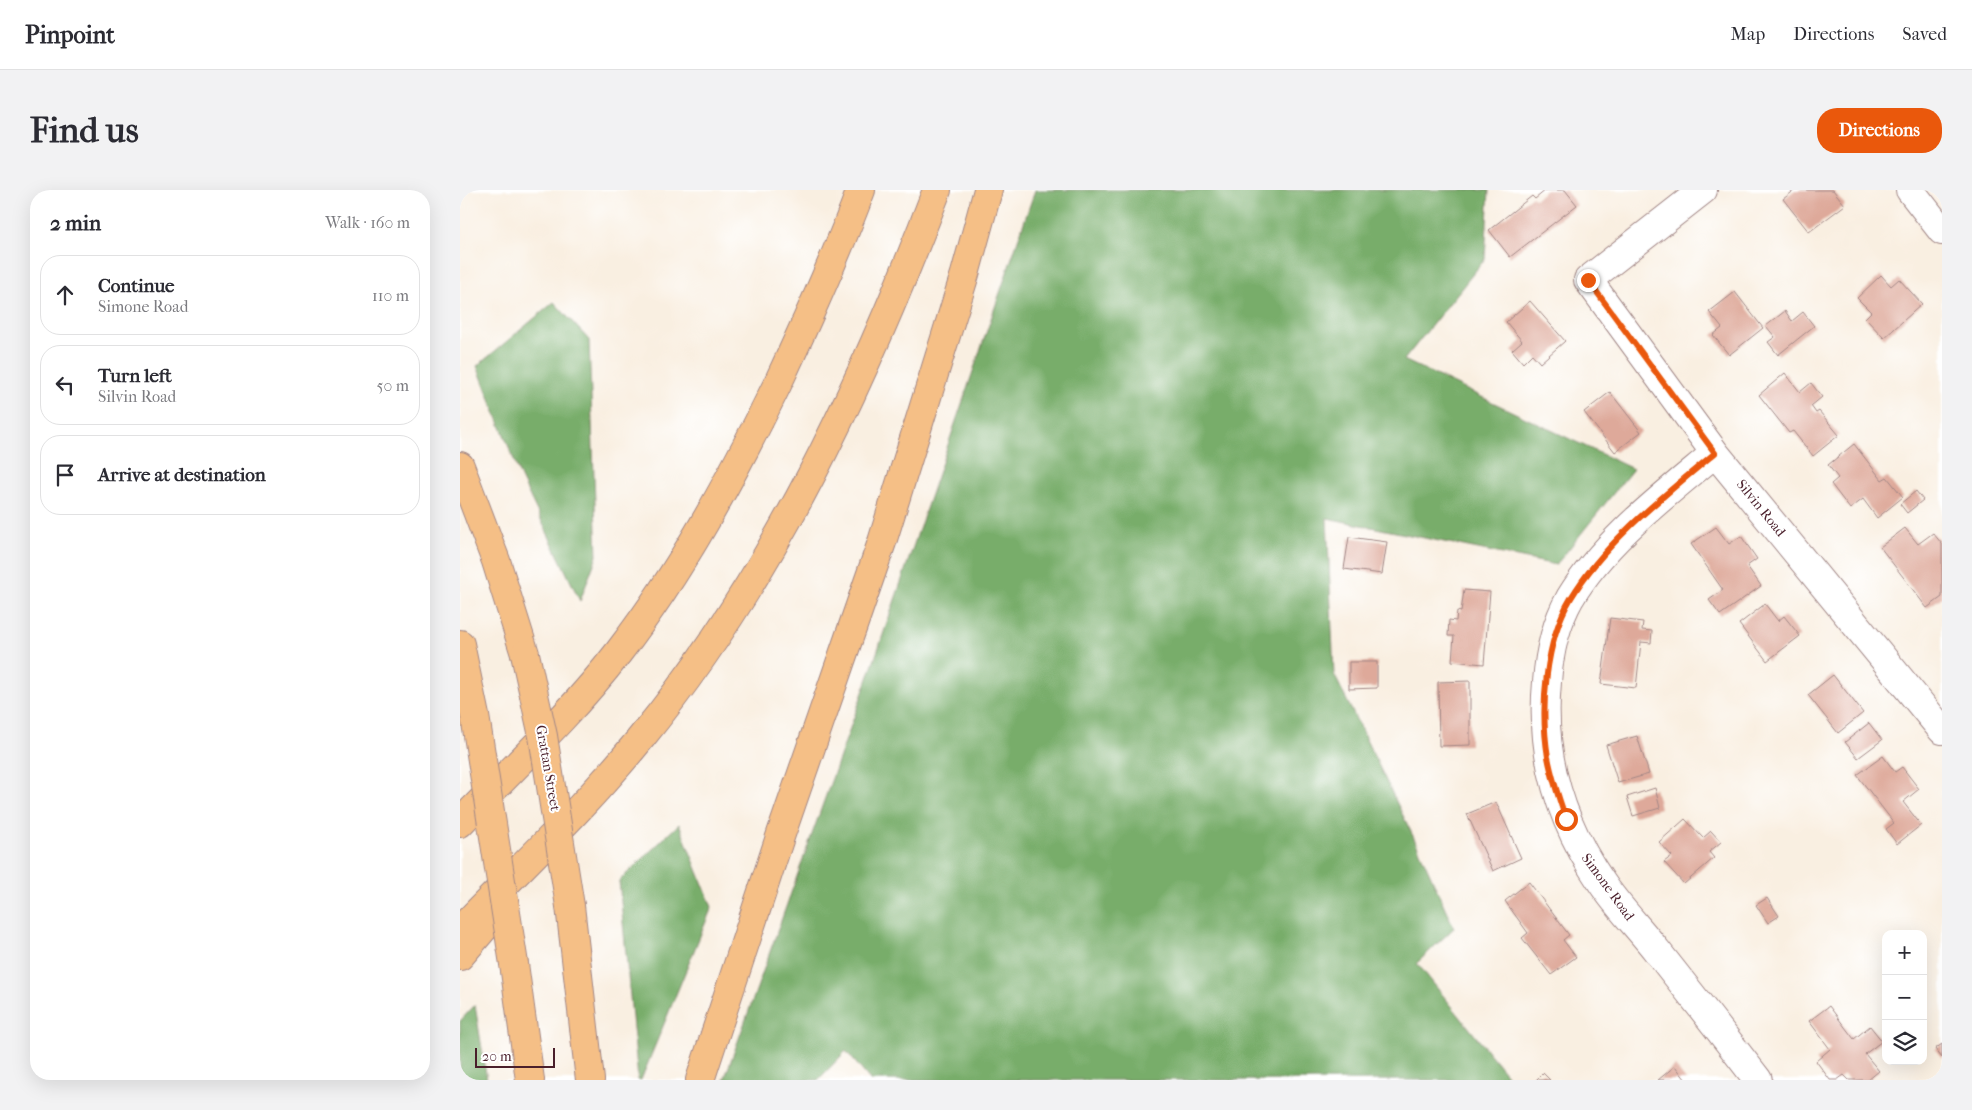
<!DOCTYPE html>
<html lang="en">
<head>
<meta charset="utf-8">
<style>
  body { margin:0; font-family:"IM FELL French Canon",serif; background:#f2f2f3; color:#2b2b33 }
  .controls { position:absolute; right:15px; bottom:15px; display:grid; overflow:hidden; border-radius:10px; box-shadow:0 5px 20px #0002 }
  .controls button { width:45px; height:45px; display:grid; place-items:center; padding:0; border:0; border-bottom:1px solid #e1e1e2; background:#fff; color:#2b2b33; font:25px sans-serif }
  .scale { position:absolute; left:15px; bottom:12px; width:80px; box-sizing:border-box; padding-left:5px; border:2px solid #4a1f2b; border-top:0; font-size:14px; line-height:18px; white-space:nowrap; color:#4a1f2b; -webkit-text-stroke:4px #fff; paint-order:stroke }
  .stop { position:absolute; width:15px; height:15px; margin:-11px; border:4px solid #ea580c; border-radius:50%; background:#fff }
  .stop.end { background:#ea580c; border-color:#fff; box-shadow:0 1px 5px #0008 }
  .list { margin:0; padding:0; list-style:none }
  h2 { display:flex; justify-content:space-between; align-items:center; height:65px; margin:0; padding:0 20px; font-size:21px }
  h2 small { font-size:16px; font-weight:400; color:#7c7c81 }
  .list li { display:grid; grid-template-columns:32px 1fr auto; gap:15px; align-items:center; box-sizing:border-box; height:80px; margin:0 10px 10px; padding:0 10px; border:1px solid #e1e1e2; border-radius:20px }
  .list b { display:block; font-size:19px; white-space:nowrap }
  .list p { margin:0; font-size:16px; white-space:nowrap; color:#7c7c81 }
  .list em { font-size:16px; font-style:normal; color:#7c7c81 }
  .icon { flex:none; width:28px; height:28px; fill:none; stroke:currentColor; stroke-width:2; stroke-linecap:round; stroke-linejoin:round }
  .map { position:relative; flex:none; width:1482px; height:890px; overflow:hidden; border-radius:20px }
  header { display:flex; align-items:center; gap:30px; box-sizing:border-box; height:70px; padding:0 25px; background:#fff; border-bottom:1px solid #e1e1e2 }
  header strong { font-size:24px }
  nav { display:flex; gap:28px; margin-inline-start:auto; font-size:18px }
  .intro { display:flex; align-items:center; justify-content:space-between; box-sizing:border-box; height:120px; padding:0 30px }
  h1 { margin:0; font-size:35px }
  .button { padding:12px 22px; border-radius:20px; background:#ea580c; color:#fff; font-size:18px; font-weight:700 }
  main { display:flex; gap:30px; padding:0 30px }
  aside { flex:1; background:#fff; border-radius:20px; box-shadow:0 5px 20px #0002 }
  .map>svg:first-child { display:block }
</style>
</head>
<body>
<header>
<strong>Pinpoint</strong>
<nav><a>Map</a><a>Directions</a><a>Saved</a></nav>
</header>
<div class="intro"><h1>Find us</h1><a class="button">Directions</a></div>
<main>
<aside>
<h2>2 min<small>Walk · 160 m</small></h2>
<ul class="list">
<li><svg class="icon" aria-label="ahead" viewBox="0 0 24 24"><path d="M12 20V5M6 11l6-6 6 6"/></svg><div><b>Continue</b><p>Simone Road</p></div><em>110 m</em></li>
<li><svg class="icon" aria-label="left" viewBox="0 0 24 24"><path d="M17 20v-9H6M10 6l-5 5 5 5"/></svg><div><b>Turn left</b><p>Silvin Road</p></div><em>50 m</em></li>
<li><svg class="icon" aria-label="arrive" viewBox="0 0 24 24"><path d="M6 21V4h12l-3 4 3 4H6"/></svg><div><b>Arrive at destination</b></div></li>
</ul>
</aside>
<div class="map">
<svg width="1482" height="890" viewBox="0 0 1482 890">
  <rect width="100%" height="100%" fill="#fff"/>
  <filter id="ink" filterUnits="userSpaceOnUse"><feTurbulence type="fractalNoise" baseFrequency=".02" numOctaves="2"/><feDisplacementMap in="SourceGraphic" scale="10" xChannelSelector="R" yChannelSelector="G"/><feConvolveMatrix kernelMatrix="1 2 1 2 8 2 1 2 1" color-interpolation-filters="sRGB"/></filter>
  <filter id="wash" filterUnits="userSpaceOnUse"><feTurbulence type="fractalNoise" baseFrequency=".0096" numOctaves="4" result="noise"/><feDisplacementMap in="SourceGraphic" scale="20" xChannelSelector="R" yChannelSelector="G"/><feGaussianBlur stdDeviation="1.12" result="paint"/><feColorMatrix in="noise" values="0 0 0 0 0 0 0 0 0 0 0 0 0 0 0 0 0 1.4 0 .05"/><feComposite in="paint" operator="in"/></filter>
  <g filter="url(#wash)">
    <rect width="100%" height="100%" fill="#f9efe1"/>
    <path fill="#78ad6a" stroke="#61664a" d="M575,0H1029L1025,69L944,170L1173,279L1096,375L867,328L874,484L954,648L994,738L957,773L1051,890H410L386,861L358,890H264L413,474Z
      M94,112L129,150L137,366L120,411L61,288L17,176Z
      M219,634L252,717L181,890H178L159,691Z
      M15,815L27,890H0V831Z"/>
    <g id="blocks">
      <path fill="#dea99a" d="M1086,0H1105L1117,15L1050,67L1029,40L1072,6L1075,9Z
        M1335,0H1373L1385,15L1349,42L1323,9Z
        M1421,85L1431,96L1439,89L1462,114L1424,148L1405,128L1411,122L1397,108Z
        M1275,102L1303,138L1269,165L1253,145L1262,138L1249,122Z
        M1070,111L1105,151L1080,173L1072,164L1063,173L1052,160L1062,151L1046,132Z
        M1325,121L1332,131L1343,122L1354,136L1318,165L1308,152L1315,147L1306,136Z
        M1325,183L1340,202L1351,193L1362,207L1351,216L1356,223L1359,221L1379,245L1353,266L1333,241L1329,243L1299,205Z
        M1150,202L1181,242L1155,262L1124,222Z
        M1394,254L1422,290L1427,287L1443,307L1417,328L1403,309L1390,319L1371,294L1378,288L1368,275Z
        M1456,301L1463,310L1447,323L1440,314Z
        M1256,337L1269,354L1281,346L1297,369L1287,376L1301,396L1260,425L1249,410L1263,400L1231,354Z
        M1445,338L1458,354L1473,343L1482,354V407L1467,418L1420,357Z
        M889,347L927,352L922,384L884,379Z
        M1004,400L1030,402L1024,474L992,471L994,446H988L989,430L996,431L997,421L1001,422Z
        M1305,414L1318,431L1324,426L1340,446L1307,471L1279,434Z
        M1150,428L1183,432L1182,440L1192,441L1191,453L1181,452L1176,498L1141,494Z
        M889,472H917V498L889,499Z
        M1373,485L1403,523L1378,543L1348,505Z
        M1010,491V555L979,556L978,492Z
        M1409,533L1422,550L1398,568L1385,552Z
        M1177,546L1189,584L1158,593L1146,555Z
        M1423,566L1435,582L1442,577L1459,599L1443,612L1461,635L1437,654L1426,639L1434,633L1397,585Z
        M1195,598L1200,618L1173,626L1167,607Z
        M1036,612L1061,668L1033,681L1007,624Z
        M1225,629L1243,648L1251,641L1261,652L1249,662L1254,668L1224,694L1204,672L1212,666L1199,652Z
        M1069,692L1109,745L1103,750L1116,767L1091,785L1062,748L1068,743L1045,711Z
        M1307,708L1319,726L1308,733L1296,715Z
        M1369,816L1394,849L1410,836L1422,851L1405,864L1419,881L1408,890H1389L1384,885L1377,890H1370L1356,871L1370,859L1349,831Z
        M1482,854V868L1475,859Z
        M1215,876L1226,890H1198Z
        M1083,883L1090,890H1076Z"/>
    </g>
  </g>
  <g filter="url(#ink)">
    <use href="#blocks" fill-opacity="0" stroke="#a28786" stroke-width="1"/>
    <g fill="none" stroke-linecap="round" stroke-linejoin="round">
      <g stroke="#a28786" stroke-width="30">
        <path id="minor" d="M1243,0L1128,90L1255,263L1482,540
          M1450,0L1482,41
          M1255,263C1205,305 1144,351 1110,408C1096,433 1089,464 1087,492C1080,565 1101,633 1142,693C1158,717 1179,738 1197,761C1231,804 1265,847 1298,890"/>
      </g>
      <g stroke="#a28786" stroke-width="30">
        <path id="major" d="M0,276L36,371L65,464
          M0,454L15,526
          M110,716L130,890
          M54,774L70,890"/>
      </g>
      <g stroke="#a28786" stroke-width="30">
        <path id="highway" d="M0,633C54,577 111,524 158,463C222,380 271,289 317,195C347,131 376,67 401,0
          M0,740C61,677 126,616 181,548C313,387 403,194 477,0
          M0,766L30,731
          M240,890L321,644L422,352L505,84L528,0"/>
      </g>
      <use href="#minor" stroke="#fff" stroke-width="28"/>
      <use href="#major" stroke="#f5bf86" stroke-width="28"/>
      <use href="#highway" stroke="#f5bf86" stroke-width="28"/>
      <g stroke="#a28786" stroke-width="30" stroke-linecap="butt">
        <path id="major-bridge" d="M65,464L83,546L110,716
          M15,526L54,774"/>
      </g>
      <use href="#major-bridge" stroke="#f5bf86" stroke-width="28"/>
    </g>
  </g>
  <g fill="none" stroke-linecap="round" stroke-linejoin="round" filter="url(#ink)">
    <path stroke="#ea580c" stroke-width="6" d="M1106,629C1099,609 1092,588 1088,567C1080,519 1085,451 1111,408C1145,351 1205,305 1255,263L1128,90"/>
  </g>
  <g text-anchor="middle" dominant-baseline="central" stroke-width="4" stroke-linejoin="round" paint-order="stroke">
    <g font-size="14" fill="#4a1f2b" stroke="#fff">
      <text transform="translate(1301 318) rotate(51)">Silvin Road</text>
      <text transform="translate(88 578) rotate(80)">Grattan Street</text>
      <text transform="translate(1148 697) rotate(54)">Simone Road</text>
    </g>
  </g>
</svg>
<div class="controls">
<button>+</button>
<button>−</button>
<button><svg class="icon" aria-label="layers" viewBox="0 0 24 24"><path d="M12 4l9 5-9 5-9-5zM3 14l9 5 9-5"/></svg></button>
</div>
<div class="scale">20 m</div>
<div class="stop" style="left:1106px;top:629px"></div>
<div class="stop end" style="left:1128px;top:90px"></div>
</div>
</main>
</body>
</html>
